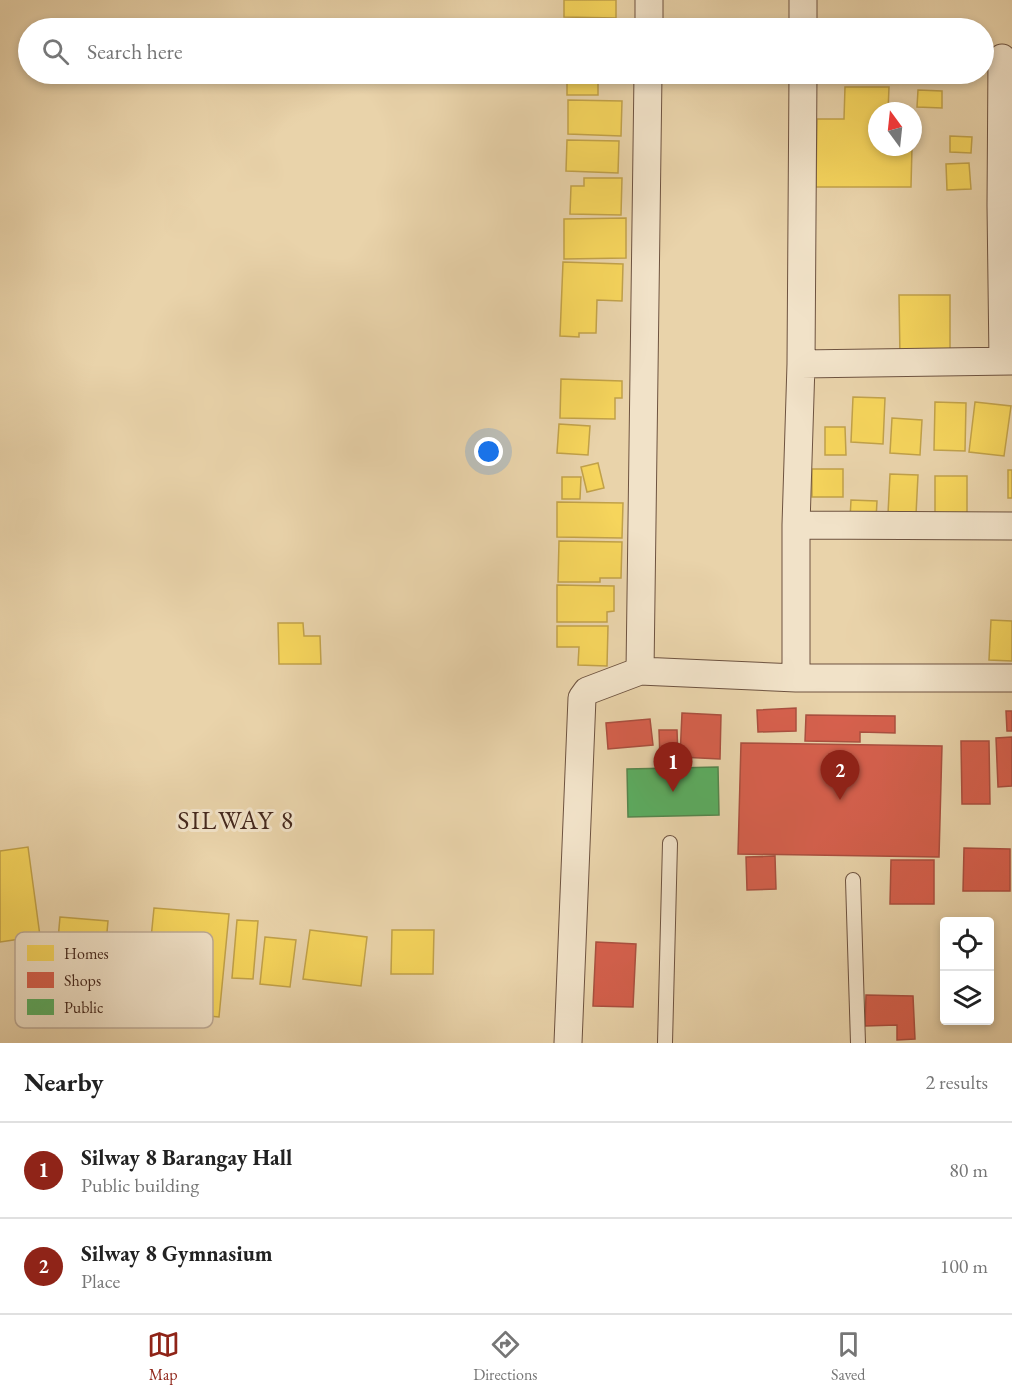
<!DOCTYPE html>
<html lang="en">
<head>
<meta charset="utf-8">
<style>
  body { margin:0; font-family:"EB Garamond",serif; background:#f2f2f2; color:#222 }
  .controls { position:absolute; right:18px; bottom:18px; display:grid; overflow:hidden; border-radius:6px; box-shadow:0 3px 9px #0003 }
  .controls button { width:54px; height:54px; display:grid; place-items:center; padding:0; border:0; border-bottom:2px solid #e0e0e0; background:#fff; color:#222; font:30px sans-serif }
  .compass { position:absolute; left:868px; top:102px; width:54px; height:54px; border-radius:50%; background:#fff; box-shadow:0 3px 9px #0003; rotate:345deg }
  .you { position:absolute; left:489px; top:452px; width:21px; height:21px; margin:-15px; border:4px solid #fff; border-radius:50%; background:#1a73e8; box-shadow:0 0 0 9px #1a73e833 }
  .badge { display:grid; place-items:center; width:39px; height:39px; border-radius:50%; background:#8f2418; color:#fff; font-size:20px; font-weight:700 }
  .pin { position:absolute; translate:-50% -50px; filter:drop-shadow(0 2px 3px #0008) }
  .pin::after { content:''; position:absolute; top:32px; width:21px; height:18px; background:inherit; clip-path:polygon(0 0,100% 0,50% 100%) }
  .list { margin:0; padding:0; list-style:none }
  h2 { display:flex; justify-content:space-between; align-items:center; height:78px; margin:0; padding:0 24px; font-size:26px }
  h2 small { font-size:20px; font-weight:400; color:#767676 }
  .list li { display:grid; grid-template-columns:39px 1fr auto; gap:18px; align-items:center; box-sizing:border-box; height:96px; padding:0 24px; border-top:2px solid #e0e0e0 }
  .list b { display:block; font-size:22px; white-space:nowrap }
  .list p { margin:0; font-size:20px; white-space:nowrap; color:#767676 }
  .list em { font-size:20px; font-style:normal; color:#767676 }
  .icon { flex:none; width:33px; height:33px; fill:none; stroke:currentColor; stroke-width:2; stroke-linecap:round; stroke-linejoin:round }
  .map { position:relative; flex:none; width:1012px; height:1043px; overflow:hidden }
  .search { position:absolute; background:#fff; box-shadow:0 3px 9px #0003; left:18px; right:18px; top:18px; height:66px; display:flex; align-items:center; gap:15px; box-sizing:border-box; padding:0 21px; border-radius:33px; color:#767676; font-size:22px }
  .sheet { height:270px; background:#fff }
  nav { display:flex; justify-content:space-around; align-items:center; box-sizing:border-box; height:84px; border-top:2px solid #e0e0e0; background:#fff; font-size:16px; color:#767676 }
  nav a { display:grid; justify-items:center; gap:3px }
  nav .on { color:#8f2418 }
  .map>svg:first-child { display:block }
</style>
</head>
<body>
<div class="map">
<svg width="1012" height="1043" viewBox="0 0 1012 1043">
  <rect width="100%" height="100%" fill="#e9d3aa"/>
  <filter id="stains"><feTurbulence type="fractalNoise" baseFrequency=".00333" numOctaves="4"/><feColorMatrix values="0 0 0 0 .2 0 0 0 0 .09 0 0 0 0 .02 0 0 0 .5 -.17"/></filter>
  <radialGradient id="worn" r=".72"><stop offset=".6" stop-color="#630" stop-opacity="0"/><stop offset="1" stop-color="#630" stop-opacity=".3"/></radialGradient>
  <path fill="#f6d55c" stroke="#c1a149" stroke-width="1.5" d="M564,0H616V18L564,17Z
    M581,19L609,20V28H580Z
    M567,74H598V95H567Z
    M603,74H623V79H603Z
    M845,87H889L888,111H877V147H912L911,187H816L817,119H844Z
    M918,90L942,91V108L917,107Z
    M568,100L622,101L621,136L568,134Z
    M950,136L972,137L971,153L950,152Z
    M567,140L619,141L618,173L566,171Z
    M969,163L971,189L947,190L946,164Z
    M584,178H622L621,215L570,214L571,186H584Z
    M626,218V258L564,259V219Z
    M563,262L623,264L622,301L597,300L596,333H579V337L560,336Z
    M899,295H950V355L900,357Z
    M561,379L622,381V398H615V419L560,418Z
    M853,397L885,398L883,444L851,442Z
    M935,402L966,403L965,451L934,450Z
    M975,402L1011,406L1004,456L969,452Z
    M892,418L922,420L920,455L890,453Z
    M559,424L590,426L588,455L557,453Z
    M825,427H845L846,455H825Z
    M598,463L604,488L587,492L581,467Z
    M812,469H843V497H812Z
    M1008,470H1012V498H1008Z
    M890,474L918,475L916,515L888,514Z
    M935,476H967V513H935Z
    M562,477H581L580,499H562Z
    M851,500L877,501L876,520L850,519Z
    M557,502L623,503L622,538L557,537Z
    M559,541L622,542L621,578H600V582H558Z
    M557,585L614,586V611L607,612V622H557Z
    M991,620L1012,621V661L989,660Z
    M278,623H303L304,636H320L321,664H279Z
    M557,626H608L607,666L578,665L579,647H557Z
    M28,847L40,936L0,942V851Z
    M154,908L229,914L219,1017L144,1010Z
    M60,917L108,921L99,1022L51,1018Z
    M237,920L258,921L253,979L232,978Z
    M310,930L367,937L361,986L303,979Z
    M392,930H434L433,974H391Z
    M265,937L296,940L290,987L260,984Z"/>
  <path fill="#d6604d" stroke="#aa4f3f" stroke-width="1.5" d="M796,708V731L758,732L757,710Z
    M1006,711H1012V731H1007Z
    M682,713L721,715L720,759L680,757Z
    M806,715L895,716V733L860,732V742L805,741Z
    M650,719L653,745L608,749L606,723Z
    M659,730H677L678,758L660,759Z
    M1012,737V786L998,787L996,738Z
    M961,741H989L990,804H962Z
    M741,743L942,746L939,857L738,854Z
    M964,848L1010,849V891H963Z
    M775,856L776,889L747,890L746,857Z
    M891,860H934V904H890Z
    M596,942L636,944L633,1007L593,1006Z
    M866,995L913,996L915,1039L897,1040V1025L865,1026Z"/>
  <path fill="#5aae61" stroke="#54864d" stroke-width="1.5" d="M718,767L719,815L628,817L627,769Z"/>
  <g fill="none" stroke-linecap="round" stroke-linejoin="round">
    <g stroke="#6e5340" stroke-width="16">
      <path id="service" d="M853,880L858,1043
        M665,1043L670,843"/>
    </g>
    <g stroke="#6e5340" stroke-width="29">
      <path id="minor" d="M803,0V28
        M649,28V0
        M1002,58L1001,205L1003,361
        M801,364L1012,361
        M796,525L1012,526
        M640,671L648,74
        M796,678V525L801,364L803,74
        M568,1043L582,698L587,691L640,671L796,678H1012"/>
    </g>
    <use href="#service" stroke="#f1e2c8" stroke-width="14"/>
    <use href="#minor" stroke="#f1e2c8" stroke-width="27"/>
  </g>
  <g text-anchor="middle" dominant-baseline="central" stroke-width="6" stroke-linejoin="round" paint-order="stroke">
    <g font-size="26" letter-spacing="1.5" fill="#45281d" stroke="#f1e2c8">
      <text x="236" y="820">SILWAY 8</text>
    </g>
  </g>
  <rect x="15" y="932" width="198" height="96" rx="9" fill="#f1e2c8" stroke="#bdaa95" stroke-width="1.5"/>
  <rect x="27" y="945" width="27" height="16" fill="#f6d55c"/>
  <rect x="27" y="972" width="27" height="16" fill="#d6604d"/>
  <rect x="27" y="999" width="27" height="16" fill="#5aae61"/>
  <g font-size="16" fill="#45281d">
    <text x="64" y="959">Homes</text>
    <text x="64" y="986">Shops</text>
    <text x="64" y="1013">Public</text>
  </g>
  <rect width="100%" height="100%" filter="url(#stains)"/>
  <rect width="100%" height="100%" fill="url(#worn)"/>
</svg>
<div class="controls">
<button><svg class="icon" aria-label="locate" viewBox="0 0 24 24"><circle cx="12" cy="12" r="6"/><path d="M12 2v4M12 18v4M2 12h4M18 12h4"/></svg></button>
<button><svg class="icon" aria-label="layers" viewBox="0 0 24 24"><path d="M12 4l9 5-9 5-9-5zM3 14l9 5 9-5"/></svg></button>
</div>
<svg class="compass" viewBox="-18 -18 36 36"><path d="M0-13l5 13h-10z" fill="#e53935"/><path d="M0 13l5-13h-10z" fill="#767676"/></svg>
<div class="you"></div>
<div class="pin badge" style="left:673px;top:792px">1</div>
<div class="pin badge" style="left:840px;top:800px">2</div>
<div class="search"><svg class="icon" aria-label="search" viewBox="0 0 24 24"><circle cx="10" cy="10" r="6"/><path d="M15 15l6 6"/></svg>Search here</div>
</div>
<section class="sheet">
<h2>Nearby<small>2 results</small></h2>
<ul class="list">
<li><span class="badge">1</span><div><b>Silway 8 Barangay Hall</b><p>Public building</p></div><em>80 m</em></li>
<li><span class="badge">2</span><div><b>Silway 8 Gymnasium</b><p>Place</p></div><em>100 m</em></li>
</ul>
</section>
<nav>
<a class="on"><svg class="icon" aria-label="map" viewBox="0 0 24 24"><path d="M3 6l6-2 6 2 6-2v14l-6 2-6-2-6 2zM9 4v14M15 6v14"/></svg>Map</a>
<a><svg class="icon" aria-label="directions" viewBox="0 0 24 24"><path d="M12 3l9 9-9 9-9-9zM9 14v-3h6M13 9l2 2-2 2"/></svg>Directions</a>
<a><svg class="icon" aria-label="saved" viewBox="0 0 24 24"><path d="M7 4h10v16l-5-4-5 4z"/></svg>Saved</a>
</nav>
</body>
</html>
